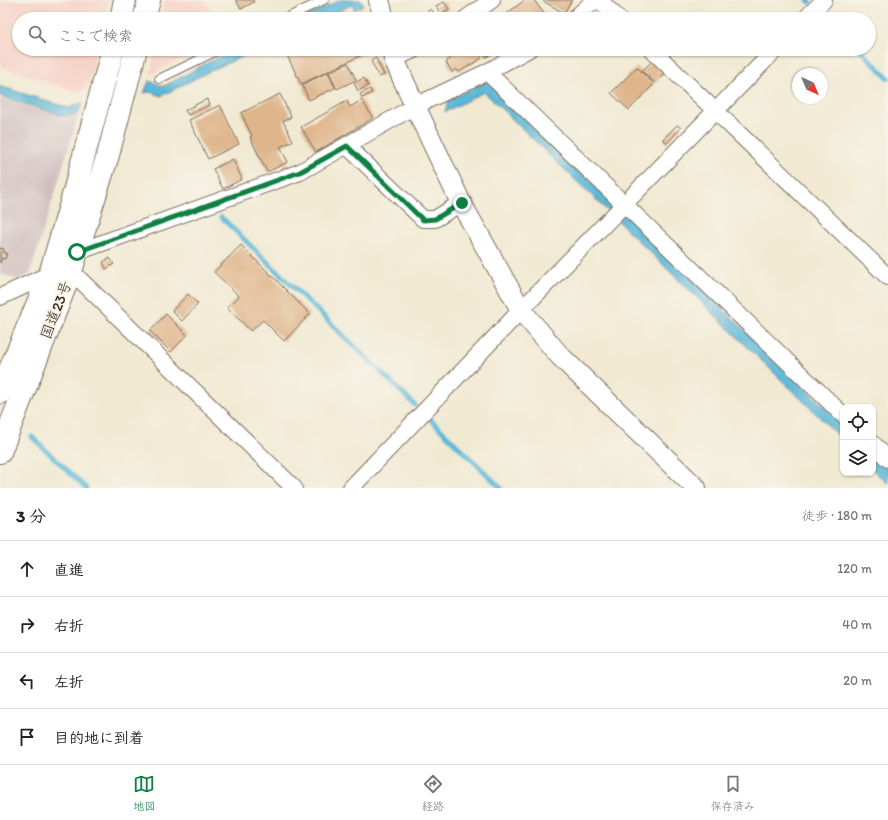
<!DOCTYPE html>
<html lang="ja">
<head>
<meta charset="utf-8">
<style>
  body { margin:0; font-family:Itim,"Klee One",sans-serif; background:#f6f6f6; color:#202124 }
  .controls { position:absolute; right:12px; bottom:12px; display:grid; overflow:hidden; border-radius:8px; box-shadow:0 1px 3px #0004 }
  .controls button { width:36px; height:36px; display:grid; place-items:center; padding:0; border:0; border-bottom:1px solid #e0e0e0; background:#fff; color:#202124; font:20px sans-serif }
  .compass { position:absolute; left:792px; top:68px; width:36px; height:36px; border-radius:50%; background:#fff; box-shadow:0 1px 3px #0004; rotate:136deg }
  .stop { position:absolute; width:12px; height:12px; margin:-9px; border:3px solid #0b8043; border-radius:50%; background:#fff }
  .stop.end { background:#0b8043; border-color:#fff; box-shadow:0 1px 4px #0008 }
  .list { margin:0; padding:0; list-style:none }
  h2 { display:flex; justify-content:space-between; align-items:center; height:52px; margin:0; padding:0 16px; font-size:17px }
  h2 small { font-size:13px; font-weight:400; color:#757577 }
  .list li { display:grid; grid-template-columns:26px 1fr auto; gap:12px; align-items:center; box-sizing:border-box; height:56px; padding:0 16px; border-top:1px solid #e0e0e0 }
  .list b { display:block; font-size:15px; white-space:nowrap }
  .list em { font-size:13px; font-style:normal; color:#757577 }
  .icon { flex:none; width:22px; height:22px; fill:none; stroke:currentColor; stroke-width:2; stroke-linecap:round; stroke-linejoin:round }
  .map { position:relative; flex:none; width:888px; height:488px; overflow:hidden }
  .search { position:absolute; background:#fff; box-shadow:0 1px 3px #0004; left:12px; right:12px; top:12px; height:44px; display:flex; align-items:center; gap:10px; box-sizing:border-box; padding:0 14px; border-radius:22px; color:#757577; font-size:15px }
  .sheet { height:276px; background:#fff }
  nav { display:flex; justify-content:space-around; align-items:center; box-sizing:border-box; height:56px; border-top:1px solid #e0e0e0; background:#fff; font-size:11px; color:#757577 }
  nav a { display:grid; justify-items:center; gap:2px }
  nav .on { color:#0b8043 }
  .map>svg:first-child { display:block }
</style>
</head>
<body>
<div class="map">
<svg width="888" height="488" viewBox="0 0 888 488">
  <rect width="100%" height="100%" fill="#f7f3e8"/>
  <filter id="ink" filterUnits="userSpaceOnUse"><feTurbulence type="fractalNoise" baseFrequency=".025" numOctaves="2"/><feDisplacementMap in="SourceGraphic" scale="8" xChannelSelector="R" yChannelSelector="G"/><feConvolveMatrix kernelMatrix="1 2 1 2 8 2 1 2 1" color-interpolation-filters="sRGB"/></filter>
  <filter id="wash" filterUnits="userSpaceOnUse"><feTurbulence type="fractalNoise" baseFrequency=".012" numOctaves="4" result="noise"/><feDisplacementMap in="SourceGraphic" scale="16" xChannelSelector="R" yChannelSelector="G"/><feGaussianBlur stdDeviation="0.9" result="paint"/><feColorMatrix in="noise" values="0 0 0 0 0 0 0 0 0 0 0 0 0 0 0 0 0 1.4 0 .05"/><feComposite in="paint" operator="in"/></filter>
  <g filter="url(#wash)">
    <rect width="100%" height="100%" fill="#f1e9d2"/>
    <path fill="#f6d1c5" d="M0,0H109L104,19H19V49H97L88,87L77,92L0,66Z
      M165,0H201L223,19H161Z
      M155,49H202L150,75Z"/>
    <path fill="#d1bfbf" d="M0,98L65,116L79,113L30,274L18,280L0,274Z"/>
    <path fill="#5ab8d9" stroke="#4a717c" d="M340,0H360L364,4L355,10L351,5L323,19H301Z
      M240,49H260L212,70L161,96L150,92L144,93L149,81L164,86L209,62Z
      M487,81L843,425V440L618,221L484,92L445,112L448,100Z
      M0,86L68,108L82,103L79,113L65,116L0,96Z
      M873,455L888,469V484L873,470Z"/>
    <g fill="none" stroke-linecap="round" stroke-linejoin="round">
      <path stroke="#5ab8d9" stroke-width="5" d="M808,0L810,2
        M824,15L828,19
        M859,49L888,78
        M221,217L415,405
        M431,420L501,488
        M32,437L86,488"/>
    </g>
    <g id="blocks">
      <path fill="#dfb58b" d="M236,0H253L254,2L241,9Z
        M525,0H534L548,19H499Z
        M544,0H572L564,13L543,1Z
        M444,2L449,9L441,14L436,6Z
        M431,9L435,15L437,19H429L425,13Z
        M344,13L347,19H333Z
        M284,49H361L364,54L301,84Z
        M454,49H476L482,58L459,72L456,69L452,72L446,62L450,59L447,54Z
        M481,49H499L486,57Z
        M376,58L384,75L379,77L371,61Z
        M653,60L665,73L655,83L642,71Z
        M348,63L356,80L337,89L329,72Z
        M637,67L654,84L629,110L611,93Z
        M328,72L335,88L309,100L302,85Z
        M364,78L368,86L358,91L354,83Z
        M370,89L372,93L362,98L360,94Z
        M280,94L291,117L283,121L293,141L280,147L288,162L267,172L250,137L252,136L241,113Z
        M207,99L209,105L188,115L185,110Z
        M362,100L373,118L316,152L301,127L347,101L350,107Z
        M220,105L239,144L208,159L189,120Z
        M677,125L681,128L667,143L663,139Z
        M233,159L242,179L223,189L213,169Z
        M241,245L310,314L284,341L263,320L251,331L227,308L239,296L214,272Z
        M0,248L4,249L3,252L7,253L5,259L2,258L0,263Z
        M110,258L114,264L106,269L103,262Z
        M188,294L198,304L182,321L172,311Z
        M166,314L187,335L171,352L150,331Z"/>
    </g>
  </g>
  <g filter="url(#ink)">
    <use href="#blocks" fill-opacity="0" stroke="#7b6d5d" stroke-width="1"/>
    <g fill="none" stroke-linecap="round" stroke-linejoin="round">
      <g stroke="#7b6d5d" stroke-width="10">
        <path id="service" d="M284,19L324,0
          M159,79L221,49"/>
      </g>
      <g stroke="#7b6d5d" stroke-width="18">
        <path id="minor" d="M599,0L619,19
          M465,19L492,0
          M574,19L595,0
          M805,19L824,0
          M651,49L888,277
          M394,59L415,49
          M487,72L843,415
          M347,146L423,219H435L461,203
          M77,252L300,172L415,106L487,72L529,49
          M71,271L294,488
          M0,297L50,274
          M873,444L888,459
          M351,488L521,310L776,49"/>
      </g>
      <g stroke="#7b6d5d" stroke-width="22">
        <path id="tertiary" d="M379,0L384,19
          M392,49L394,59L415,106L461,203L521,310L560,356L696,488"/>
      </g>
      <g stroke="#7b6d5d" stroke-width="24">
        <path id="trunk" d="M121,19L125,0
          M144,19L149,0
          M0,393L50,274L71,203L113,49
          M0,452L71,271L108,155L136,49"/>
      </g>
      <use href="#service" stroke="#fff" stroke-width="8"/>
      <use href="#minor" stroke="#fff" stroke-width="16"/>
      <use href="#tertiary" stroke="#fff" stroke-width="20"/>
      <use href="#trunk" stroke="#fff" stroke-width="22"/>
    </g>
  </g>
  <g fill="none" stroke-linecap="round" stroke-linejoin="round" filter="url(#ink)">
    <path stroke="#0b8043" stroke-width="5" d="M77,252L300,172L347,146L423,220L435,219L462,203"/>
  </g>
  <g text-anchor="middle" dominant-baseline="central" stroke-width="4" stroke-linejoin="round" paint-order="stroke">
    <g font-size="15" fill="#3b2a1e" stroke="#f7f3e8">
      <text transform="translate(56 310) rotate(-69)">国道23号</text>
    </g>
  </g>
</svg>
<div class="controls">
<button><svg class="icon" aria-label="locate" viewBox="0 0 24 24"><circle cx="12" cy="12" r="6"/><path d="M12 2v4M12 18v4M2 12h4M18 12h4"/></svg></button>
<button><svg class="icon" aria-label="layers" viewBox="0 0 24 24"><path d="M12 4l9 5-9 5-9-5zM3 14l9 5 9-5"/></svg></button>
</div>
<svg class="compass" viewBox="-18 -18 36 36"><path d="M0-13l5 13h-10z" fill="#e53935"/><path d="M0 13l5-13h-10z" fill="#757577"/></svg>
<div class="stop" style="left:77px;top:252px"></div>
<div class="stop end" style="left:462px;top:203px"></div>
<div class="search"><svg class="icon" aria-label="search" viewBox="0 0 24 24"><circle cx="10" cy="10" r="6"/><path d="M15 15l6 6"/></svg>ここで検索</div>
</div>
<section class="sheet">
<h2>3 分<small>徒歩 · 180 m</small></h2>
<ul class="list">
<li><svg class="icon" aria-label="ahead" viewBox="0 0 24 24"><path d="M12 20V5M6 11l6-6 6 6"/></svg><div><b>直進</b></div><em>120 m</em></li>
<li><svg class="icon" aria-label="right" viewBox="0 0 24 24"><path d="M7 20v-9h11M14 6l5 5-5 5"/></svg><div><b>右折</b></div><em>40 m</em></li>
<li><svg class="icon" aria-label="left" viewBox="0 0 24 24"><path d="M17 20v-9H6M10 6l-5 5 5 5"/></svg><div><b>左折</b></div><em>20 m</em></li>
<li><svg class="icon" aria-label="arrive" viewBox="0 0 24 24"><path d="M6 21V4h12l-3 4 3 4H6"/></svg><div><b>目的地に到着</b></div></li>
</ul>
</section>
<nav>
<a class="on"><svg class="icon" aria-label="map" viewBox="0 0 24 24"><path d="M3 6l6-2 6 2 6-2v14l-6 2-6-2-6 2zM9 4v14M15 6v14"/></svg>地図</a>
<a><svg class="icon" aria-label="directions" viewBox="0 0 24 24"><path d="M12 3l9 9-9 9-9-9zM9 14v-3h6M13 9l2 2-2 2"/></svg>経路</a>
<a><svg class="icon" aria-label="saved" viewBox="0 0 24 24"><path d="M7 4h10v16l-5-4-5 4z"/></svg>保存済み</a>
</nav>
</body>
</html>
